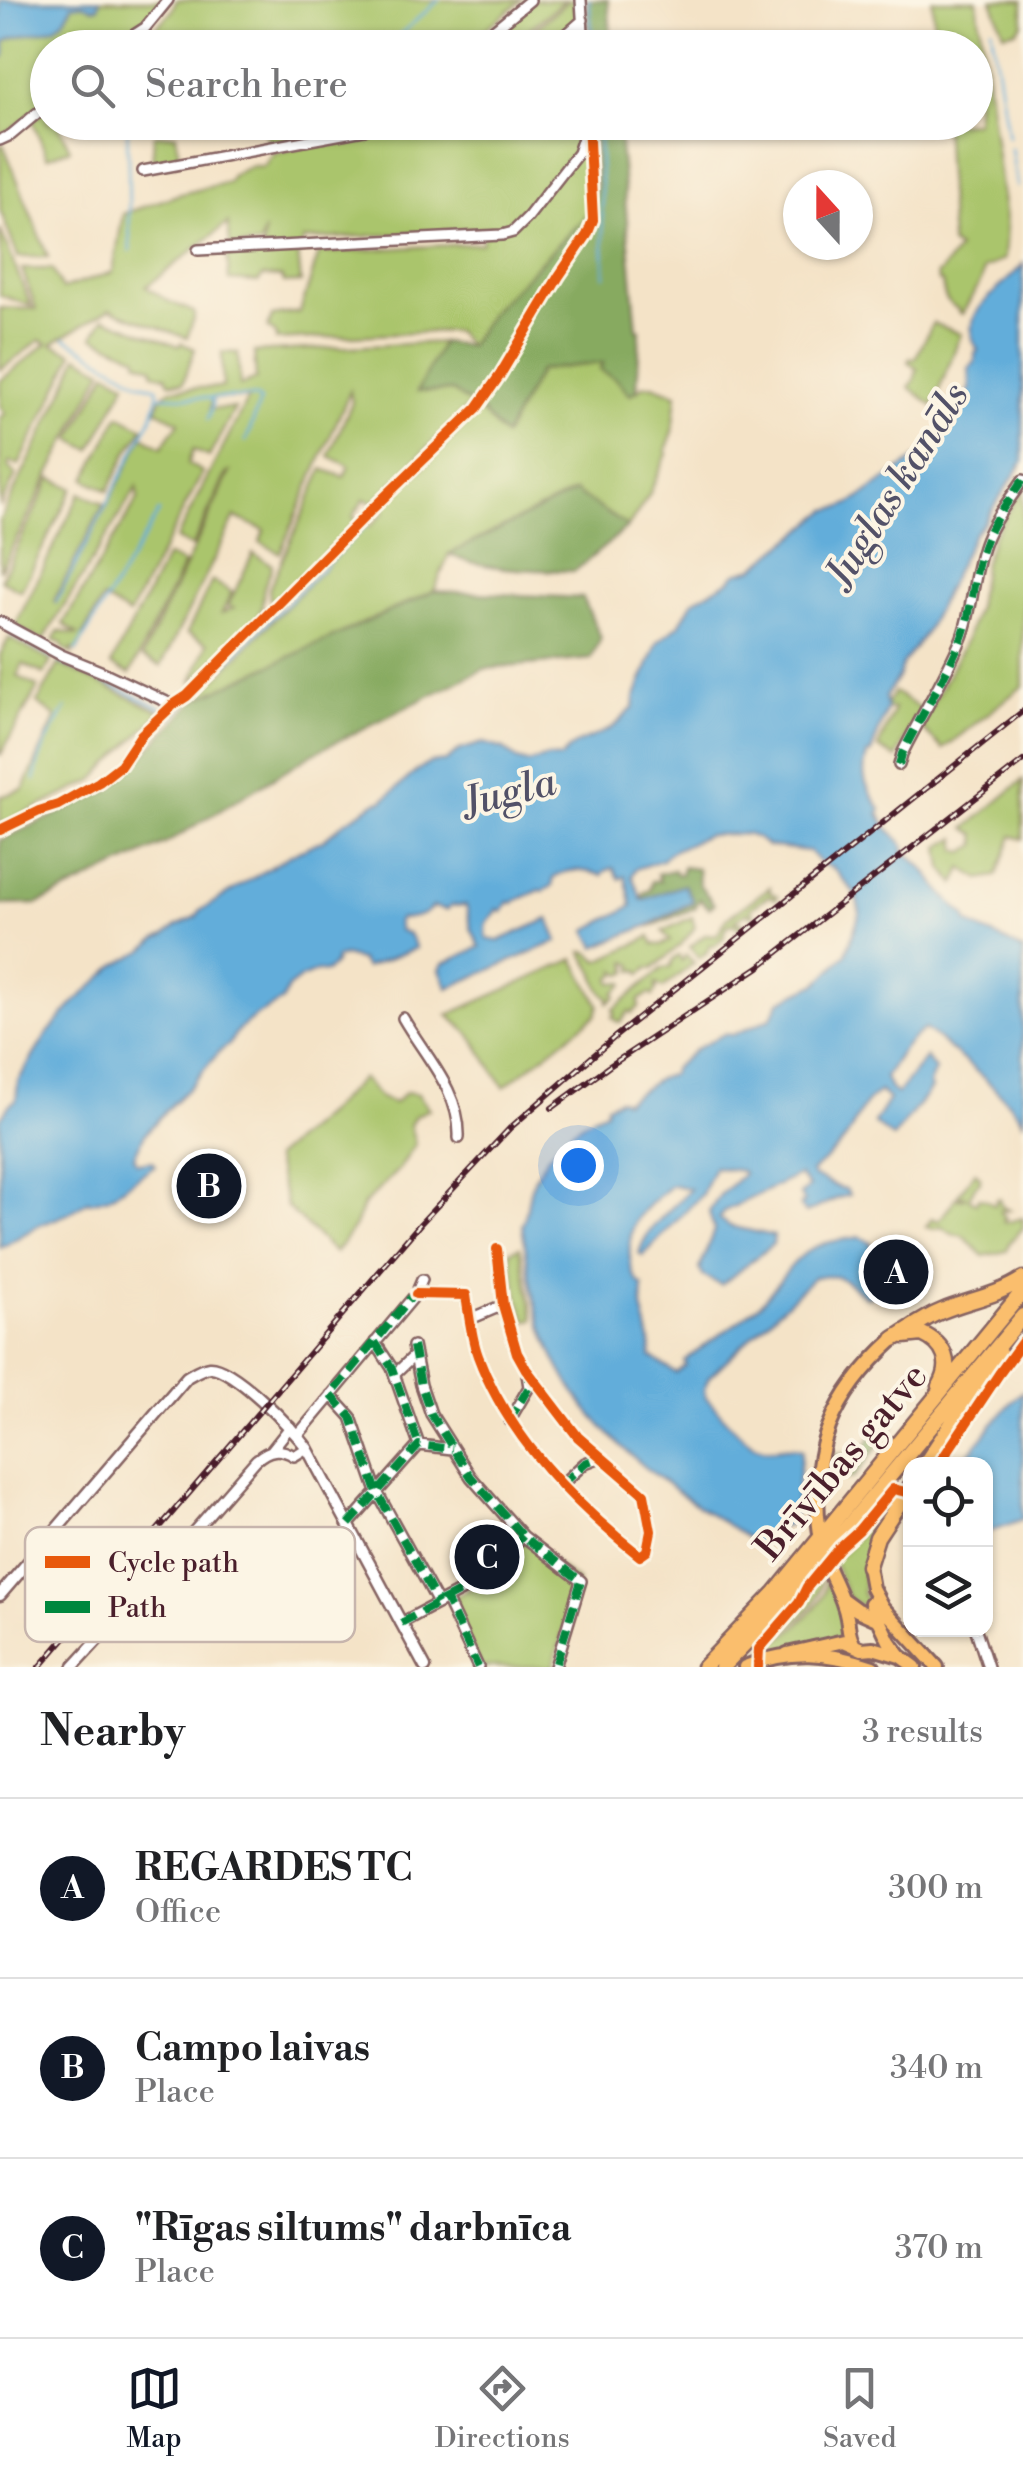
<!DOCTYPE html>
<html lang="en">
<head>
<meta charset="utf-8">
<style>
  body { margin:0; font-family:"Libre Bodoni",serif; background:#f6f6f6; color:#202124 }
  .controls { position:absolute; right:30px; bottom:30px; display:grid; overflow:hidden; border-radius:20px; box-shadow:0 2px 8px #0004 }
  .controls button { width:90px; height:90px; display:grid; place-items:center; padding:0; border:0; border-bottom:2px solid #e0e0e0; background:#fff; color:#202124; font:50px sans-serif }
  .compass { position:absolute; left:783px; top:170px; width:90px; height:90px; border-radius:50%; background:#fff; box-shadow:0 2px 8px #0004; rotate:339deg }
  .you { position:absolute; left:578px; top:1165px; width:35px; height:35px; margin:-25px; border:8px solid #fff; border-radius:50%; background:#1a73e8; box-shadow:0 0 0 15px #1a73e833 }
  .badge { display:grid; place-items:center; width:65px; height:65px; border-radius:50%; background:#111827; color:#fff; font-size:32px; font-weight:700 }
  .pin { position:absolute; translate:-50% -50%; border:5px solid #fff; box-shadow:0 2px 10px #0006 }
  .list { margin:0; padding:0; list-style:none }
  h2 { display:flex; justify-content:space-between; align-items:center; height:130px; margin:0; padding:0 40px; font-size:42px }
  h2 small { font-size:32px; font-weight:400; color:#757577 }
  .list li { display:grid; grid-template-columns:65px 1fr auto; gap:30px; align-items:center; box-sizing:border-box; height:180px; padding:0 40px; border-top:2px solid #e0e0e0 }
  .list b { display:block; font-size:38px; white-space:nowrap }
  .list p { margin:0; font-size:32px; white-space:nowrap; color:#757577 }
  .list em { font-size:32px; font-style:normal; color:#757577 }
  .icon { flex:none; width:55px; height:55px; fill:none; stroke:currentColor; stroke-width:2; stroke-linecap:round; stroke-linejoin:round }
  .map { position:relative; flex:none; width:1023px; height:1667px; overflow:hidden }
  .search { position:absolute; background:#fff; box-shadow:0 2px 8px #0004; left:30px; right:30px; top:30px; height:110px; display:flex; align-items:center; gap:25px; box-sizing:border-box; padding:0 35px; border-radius:55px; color:#757577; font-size:38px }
  .sheet { height:670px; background:#fff }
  nav { display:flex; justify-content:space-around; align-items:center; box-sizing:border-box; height:140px; border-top:2px solid #e0e0e0; background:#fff; font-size:28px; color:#757577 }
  nav a { display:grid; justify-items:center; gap:5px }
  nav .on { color:#111827 }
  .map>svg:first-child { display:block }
</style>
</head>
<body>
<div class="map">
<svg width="1023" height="1667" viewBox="0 0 1023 1667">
  <rect width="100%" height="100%" fill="#fcf5e5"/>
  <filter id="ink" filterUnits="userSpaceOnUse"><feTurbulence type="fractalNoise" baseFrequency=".01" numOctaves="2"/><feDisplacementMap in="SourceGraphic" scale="20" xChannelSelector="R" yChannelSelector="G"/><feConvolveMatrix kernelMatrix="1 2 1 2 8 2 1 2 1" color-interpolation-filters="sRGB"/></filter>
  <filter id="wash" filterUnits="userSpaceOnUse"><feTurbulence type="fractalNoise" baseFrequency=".0048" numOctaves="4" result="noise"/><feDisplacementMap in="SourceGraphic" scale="40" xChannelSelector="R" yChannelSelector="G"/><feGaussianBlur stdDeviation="2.25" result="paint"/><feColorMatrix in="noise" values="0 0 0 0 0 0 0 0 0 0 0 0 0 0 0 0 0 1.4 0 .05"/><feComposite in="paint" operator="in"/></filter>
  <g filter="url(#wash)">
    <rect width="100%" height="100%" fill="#f4e3c7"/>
    <path fill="#aac56c" stroke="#7a724c" stroke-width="2.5" d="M0,0H165L160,10L114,47L48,48L47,103L0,138Z
      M176,0H522L463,47L153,48L142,41L172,11Z
      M531,0H565L507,47L473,48Z
      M569,0H573L577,21L578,47L513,48Z
      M932,0H977L1006,227L1004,259L984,269L982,279L962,314L958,312V309C945,303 944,296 942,282L938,281L937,274L940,273L958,249L951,244L944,123L976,122V48L936,47Z
      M992,0H1023V23L1017,30L1004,33Z
      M47,108L48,122L58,123L70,149L47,157L33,121Z
      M259,123H363L270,141Z
      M387,123H460L450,131L453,135L469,123H580L591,211L492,311L469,346L455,331L276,340V334L268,328L272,316L300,312L319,253L481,243L484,233L482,229L304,240L298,253L301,282L284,283L282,277L263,276L258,282L229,280L227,252L263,254L264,230L260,245L230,246L228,223L146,287L168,301L194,312V318L187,338L110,309L65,336V338L62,337L52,344L73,353L64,375L19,465L10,462L8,466L16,475L0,507V417L5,414L0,406V381L47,343L40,340L0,370V308L36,309L22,269H52L62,289L113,272L123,214L177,195L229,182L232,175L251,166H264L273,153L377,131Z
      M176,134L179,157L175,163L152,165L154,135Z
      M3,144L48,257H18L0,210V145Z
      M0,229L31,306L0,295Z
      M104,318L179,346L181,343L195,349L183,383L169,382L166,376L153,373V367L137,361L138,357L93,337Z
      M933,323L961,334L933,406L909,387L914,381L917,369L908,361L911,358L915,359Z
      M442,342L418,391L452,390L471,404L373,503L364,499L353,517L357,520L341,538L275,601L270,600L269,589L323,469L344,477L349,466L329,456L352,402L350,391L280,553L260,542L264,530L235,517L161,666L142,657L230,472L227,473L192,547L176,539L248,398H213L210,409L235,408L209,457L193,450L188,464L203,472L129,615L103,599L83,635L85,636L76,651L72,649V654L64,649L61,643L54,641L58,631L79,635L63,624L138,499L137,487L43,641L15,626L80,493L104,504L54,601L56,603L143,436L162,447L179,422L156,410L161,398L171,389L223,387L222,352L238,353L240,386L256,379L254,352Z
      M78,356L103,370L0,571V520L65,388Z
      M604,362L601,370L616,379L630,394L637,391L642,386L653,385L677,394L673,432L666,450L667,454L649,495L628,527L574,492L449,554L434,591L195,700L366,525L369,527L384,512L383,507L480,410L504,436L540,370Z
      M107,372L126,383L91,450L71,439Z
      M119,415L144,428L128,451L108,491L86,479Z
      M51,478L73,488L21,591L1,580Z
      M1023,488V686L943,749L920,727L965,642L977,607L984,562L993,536Z
      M253,553L272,565C271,573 266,580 264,588C262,600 264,608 257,619L191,683L208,643L187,633L212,581L232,592L222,613L233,608L228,606Z
      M167,556L184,564L130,674L111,665Z
      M9,638L51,661L44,674L23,664L17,676L38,687L0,756V655Z
      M59,664L161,712L93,781L0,825V797L24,789L56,717L37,703Z
      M894,692L921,709L896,758L878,748L894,709L888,708L883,710Z
      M1023,780V839L1012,836L997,876L980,879L962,868L955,884L943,868L940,847L957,838V850L964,852L977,845L976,834L966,828Z
      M770,887V892L778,896L776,899L768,896L751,908L754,915L750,916L748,912L735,920L744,924L739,928L733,924L727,926L724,937L714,946L710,944L709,950L700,958L690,947L706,934L717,935L727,918Z
      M692,917L695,927C684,944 668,955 653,969L648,968L641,974L638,970L633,971V965L627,962L628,972L622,974L616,970V975L611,977L612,983L623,982L624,984L614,994L616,997L608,1003V997C597,990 599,983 594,972C590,965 586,959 582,952H588L599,961L650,937L653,944L660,945L670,941L663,931Z
      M686,955L694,963L663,988L656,984V991L653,996L649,994L639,1000V1007L632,1013L629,1011L621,1022L616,1021L612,1017L615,1014L613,1010L663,968L670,967L674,959L679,956L682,961Z
      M574,959L599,1005L596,1015L504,1087L471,1035L448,1015Z
      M362,1078L380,1098L394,1103L406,1092L418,1094L429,1109L415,1116L410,1125L415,1144L400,1168L363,1205L355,1226L335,1253L287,1207L274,1158L327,1113Z
      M975,1172L980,1176V1182L975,1186L969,1198L976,1203L978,1198L984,1199L995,1205L997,1199H1000L1002,1207L1009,1210L1000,1211L1006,1218L1003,1219L1004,1223L1023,1218V1228L1010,1242L1007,1251L984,1256L963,1236L952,1234L942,1227L934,1229L926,1227L932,1218L939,1221L955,1199L965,1198V1196H957Z
      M520,1247L534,1319L526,1321L518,1298L510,1251Z
      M900,1492L864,1573L863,1593L869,1608L866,1609L848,1598L833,1561L872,1522L896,1493Z
      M524,1539L578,1582L553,1667H481L449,1600L484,1581Z
      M820,1574C827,1603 790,1627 770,1642L768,1640L798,1607Z
      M825,1577C835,1596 846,1614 841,1637L762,1655L760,1653L763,1648C780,1643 817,1611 824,1593C826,1586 825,1585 825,1577Z"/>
    <path fill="#87aa60" stroke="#686446" stroke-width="2.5" d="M587,0H608L612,47H590Z
      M593,123H618L637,329L640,330L637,391L630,394L616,379L600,370L603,363L540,370L504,436L480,410L452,391L417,392L442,342L469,346L492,311L591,211L596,185Z
      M575,492L628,527L575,571C540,570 480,571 449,554Z
      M434,591L583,598L601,638L591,659L484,669L312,754L167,843L38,904L0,905V840L110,790L195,700Z
      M683,867L698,869L699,884L714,904L709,908L700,899L695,908L650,927L649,925L691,904L642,901L643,893L650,890L652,881H660L657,874L674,870L676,874H681Z
      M881,1418L894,1427L853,1478L844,1479L826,1465L836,1454L843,1455L850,1452L860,1457L873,1433L874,1425Z"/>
    <path fill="#62adda" stroke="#566682" stroke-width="2.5" d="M0,0H100L98,7L93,8L81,4L72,5C59,42 31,26 5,42V55L0,62Z
      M1023,264V462L984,522L973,535L925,633L903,663L899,676L885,697L887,708L871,753L867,755C859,781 869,790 881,809L879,814L887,827L905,847L903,850L908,856H911C916,863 923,867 928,874C938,889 951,904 966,916L967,922C985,934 1005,938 1023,951V1123C1014,1100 947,1046 925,1029C907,1040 895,1060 885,1078L890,1088L897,1094L926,1057L935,1070L929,1084L931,1089L893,1138L874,1123L889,1099L880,1091C863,1104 860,1112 851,1130C843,1146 825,1160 811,1172L814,1177C826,1179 833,1188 846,1189L849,1195L838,1198L806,1213L800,1206L804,1202L800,1195L809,1187L799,1175L724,1211L719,1219L730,1226L774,1236L773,1244L721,1285L703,1276L700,1269L714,1230L709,1212L720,1195L741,1176L743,1173L741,1171L714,1167L702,1194L643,1256L639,1254C645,1228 673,1208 690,1189L674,1185L670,1186C643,1211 627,1218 630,1259C631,1271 634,1280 643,1287L642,1307L651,1345V1357L676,1373L686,1365L684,1361C709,1341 737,1325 760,1304C776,1288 789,1264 808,1251C822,1241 844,1240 861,1237L871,1243L879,1292L866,1297C843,1280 846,1274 814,1277L709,1377L704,1389L705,1396C718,1410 745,1445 763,1449C776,1453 783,1443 802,1450L793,1522C789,1525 783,1525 779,1528C772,1532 774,1543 764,1543C751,1543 734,1529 723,1522C656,1480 585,1427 552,1352C534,1313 528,1267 522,1225C528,1213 527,1198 532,1185C541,1159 567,1131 591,1118C595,1115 601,1114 606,1111L607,1105L619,1099L625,1101L658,1079L672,1074L673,1069L696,1049L724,1034L733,1035L771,1018L780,1001L818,983L846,954L860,913L857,900L853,891L834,869L819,862L809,851L768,846L757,838L746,834L707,835L670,852L662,860L635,869L632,876L642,900L684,885L693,901L649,925L596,947L587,930L632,906L625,876L620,879L613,868L605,871L602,875C586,871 569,866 554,878L552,886L544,891L540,890L515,901L514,903L509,902L502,912L498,909C489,923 484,917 487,939L498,941L549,919L558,941L448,988L440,970L443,964L480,947L471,928L466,905L451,906L446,910L432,907C424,917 412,918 400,919L397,922L399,930L409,934L416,948L365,968L360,960L344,956L336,958L335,964L326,972L317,971L301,978L288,988L282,1001L256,1016L236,1032L229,1045L220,1051L188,1089L167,1109L145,1134L134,1156L137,1163L153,1161L155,1165L109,1197L91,1202L88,1201L68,1214L38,1226L0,1248V1119L9,1105L16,1100L18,1081L47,1034L75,1002L116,965L143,951L157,939L165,936L177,926L196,917L200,911L227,894L292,854L323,840L346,821L377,802L382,801L419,769L430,763L446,761L460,750L483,743L504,749L517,760L528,763L548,757L561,758C577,738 590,740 610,729C620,724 625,713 634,708L635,698L658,642L679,625L693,601L730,580L736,573L754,568L828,510L843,507L857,500L911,462L930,445L970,389L969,368L975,362V354L978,350C953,313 1005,288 1023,264Z
      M1023,1391V1519L986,1533V1464H960C981,1441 1000,1412 1023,1391Z"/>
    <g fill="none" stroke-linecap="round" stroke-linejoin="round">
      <path stroke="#62adda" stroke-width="2.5" d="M589,0L593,48
        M991,28L1008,137
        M140,38L144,48
        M382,48L395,39L439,0
        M127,122L130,251
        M598,122L605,276
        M1011,148L1017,187
        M159,396L210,398L213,403L208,419
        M210,398L257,397L260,402L246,441
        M56,602L152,417L158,396L157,388L139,382L65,338
        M12,634L53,658
        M76,651L159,512
        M60,661L161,708
        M225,664L366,525
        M170,717L187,701
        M35,780C37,753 53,731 66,708"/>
    </g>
  </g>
  <g filter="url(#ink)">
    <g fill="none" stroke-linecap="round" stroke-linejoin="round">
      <g stroke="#866462" stroke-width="14">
        <path id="minor" d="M581,0L584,48
          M114,48L145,28L168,0
          M472,48L530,0
          M551,48L583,20
          M463,123L464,122
          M0,140L11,135L48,104
          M143,171L364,130L380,122
          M198,250L502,235L513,232L528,217L578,153L585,132
          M0,622L61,655L105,673L173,705
          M899,765L902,754C921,715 946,677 962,637C974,605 973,570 986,539C994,518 1011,498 1023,480
          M0,830L39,811L58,805L99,782L121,765L141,735L173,705L187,696L371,510L477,408L500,375L559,276L587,235L593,220L588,122
          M403,1018C424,1055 461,1092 459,1138
          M416,1294L466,1295C469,1315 471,1337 478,1356C508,1437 573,1503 640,1556L647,1551L651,1531L644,1494L578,1437L526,1369L517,1353L503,1305L497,1249
          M470,1319L503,1305
          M375,1342L392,1368L419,1445
          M413,1346L421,1385L431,1414L471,1477L523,1536L581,1581L555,1667
          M395,1374L415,1355
          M331,1395L351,1417L377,1492L438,1603
          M509,1421L529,1387L527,1374
          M298,1435L416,1294L422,1280
          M271,1451L290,1427
          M562,1484L585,1463L601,1457
          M349,1524L419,1445L452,1449
          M446,1599L482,1580L523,1536
          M401,1623L446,1599L478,1667
          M976,1630L988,1667
          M73,1667L128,1607L256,1460C269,1449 279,1447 294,1456L307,1448"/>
      </g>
      <g stroke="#866462" stroke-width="15">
        <path id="tertiary" d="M0,1595L187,1377C194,1373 201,1368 209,1367C231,1365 294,1429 307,1448L425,1667"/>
      </g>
      <g stroke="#866462" stroke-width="18">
        <path id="primary" d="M820,1534C808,1451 832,1395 894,1339
          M868,1566L872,1588L882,1607L937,1667
          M828,1568C835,1585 844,1600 847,1618C849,1628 848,1634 853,1643
          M842,1599L857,1610L879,1620
          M871,1603L889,1641L900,1656
          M787,1654L844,1641L862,1649L873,1648L900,1656L915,1667
          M745,1667C790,1648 828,1652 873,1667"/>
      </g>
      <g stroke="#866462" stroke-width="19">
        <path id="trunk" d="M904,1336L922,1334C945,1344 953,1364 940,1386
          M894,1339C910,1329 924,1318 942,1311C969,1300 997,1296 1023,1279
          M925,1464L960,1411L991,1370L1000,1354
          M868,1566L877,1537L910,1487
          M704,1667L776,1592L1023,1291
          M722,1667L786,1601L1023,1316"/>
      </g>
      <use href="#minor" stroke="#fff" stroke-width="9"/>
      <use href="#tertiary" stroke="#fff" stroke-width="10"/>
      <use href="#primary" stroke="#fabe6d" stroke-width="12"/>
      <use href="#trunk" stroke="#fabe6d" stroke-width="14"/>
      <g stroke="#4a1f2b" stroke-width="6">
        <path id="rail" d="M552,1108L608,1067L759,967L1023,761
          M40,1667L420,1224L510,1128L616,1036L1023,711"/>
      </g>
      <use href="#rail" stroke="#fcf5e5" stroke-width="2.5" stroke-dasharray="8" stroke-linecap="butt"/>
      <path stroke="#00873e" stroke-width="8" stroke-dasharray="15 8" stroke-linecap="butt" d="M899,765L902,754C921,715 946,677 962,637C974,605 973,570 986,539C994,518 1011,498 1023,480
        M418,1289L331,1395L351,1417L377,1492L438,1603
        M375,1342L392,1368L419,1445
        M413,1346L421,1385L431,1414L471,1477L523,1536L581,1581L555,1667
        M509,1421L529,1387L527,1372
        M562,1484L585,1463L601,1457
        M349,1524L419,1445L452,1449
        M446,1599L482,1580L523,1536
        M401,1623L446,1599L478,1667"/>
      <g stroke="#fcf5e5" stroke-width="16">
        <path id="cycleway" d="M0,830L39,811L58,805L99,782L121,765L141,735L173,705L187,696L371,510L477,408L500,375L559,276L587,235L593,220L588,122
          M416,1294L466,1295C469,1315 471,1337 478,1356C508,1437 573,1503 640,1556L647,1551L651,1531L644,1494L578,1437L526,1369L517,1353L503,1305L497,1249
          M939,1464L999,1374L1023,1341
          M758,1667L759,1649L799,1603L807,1587L839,1548L859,1530L893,1489L910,1493"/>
      </g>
      <use href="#cycleway" stroke="#e8590c" stroke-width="10"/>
    </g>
  </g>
  <g text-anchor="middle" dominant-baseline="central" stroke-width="8" stroke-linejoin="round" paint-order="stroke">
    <g font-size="38" fill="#4a1f2b" stroke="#fcf5e5">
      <text transform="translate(842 1462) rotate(-50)">Brīvības gatve</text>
    </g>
    <g font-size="40" font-style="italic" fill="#525168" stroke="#fcf5e5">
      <text transform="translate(898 485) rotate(-58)">Juglas kanāls</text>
      <text transform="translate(510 793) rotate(-14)">Jugla</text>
    </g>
  </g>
  <rect x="25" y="1527" width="330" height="115" rx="15" fill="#fcf5e5" stroke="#c7b5ad" stroke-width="2.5"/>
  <rect x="45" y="1556" width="45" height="12" fill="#e8590c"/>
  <rect x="45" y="1601" width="45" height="12" fill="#00873e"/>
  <g font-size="28" fill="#4a1f2b">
    <text x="108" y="1572">Cycle path</text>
    <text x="108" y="1617">Path</text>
  </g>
</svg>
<div class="controls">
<button><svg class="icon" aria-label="locate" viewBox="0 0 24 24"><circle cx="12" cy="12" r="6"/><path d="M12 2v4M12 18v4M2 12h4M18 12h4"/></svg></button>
<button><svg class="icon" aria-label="layers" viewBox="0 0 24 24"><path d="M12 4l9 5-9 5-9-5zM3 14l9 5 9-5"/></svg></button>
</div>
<svg class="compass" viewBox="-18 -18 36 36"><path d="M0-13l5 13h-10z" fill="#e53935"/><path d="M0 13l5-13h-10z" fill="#757577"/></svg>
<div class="you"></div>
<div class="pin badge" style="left:896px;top:1272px">A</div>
<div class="pin badge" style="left:209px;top:1186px">B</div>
<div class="pin badge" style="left:487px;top:1557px">C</div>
<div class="search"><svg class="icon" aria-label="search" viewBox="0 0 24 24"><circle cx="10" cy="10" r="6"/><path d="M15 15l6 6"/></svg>Search here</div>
</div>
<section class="sheet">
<h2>Nearby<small>3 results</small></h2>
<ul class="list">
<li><span class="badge">A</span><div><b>REGARDES TC</b><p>Office</p></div><em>300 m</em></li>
<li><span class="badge">B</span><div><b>Campo laivas</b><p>Place</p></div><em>340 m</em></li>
<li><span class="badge">C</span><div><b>&quot;Rīgas siltums&quot; darbnīca</b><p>Place</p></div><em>370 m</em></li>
</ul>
</section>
<nav>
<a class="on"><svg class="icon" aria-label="map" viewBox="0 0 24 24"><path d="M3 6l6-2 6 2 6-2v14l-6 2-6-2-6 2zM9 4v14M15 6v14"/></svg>Map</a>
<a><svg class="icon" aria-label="directions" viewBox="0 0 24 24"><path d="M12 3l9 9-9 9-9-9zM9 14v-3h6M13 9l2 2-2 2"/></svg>Directions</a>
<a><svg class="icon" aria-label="saved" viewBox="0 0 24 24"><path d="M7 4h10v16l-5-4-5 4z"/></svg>Saved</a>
</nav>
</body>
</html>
